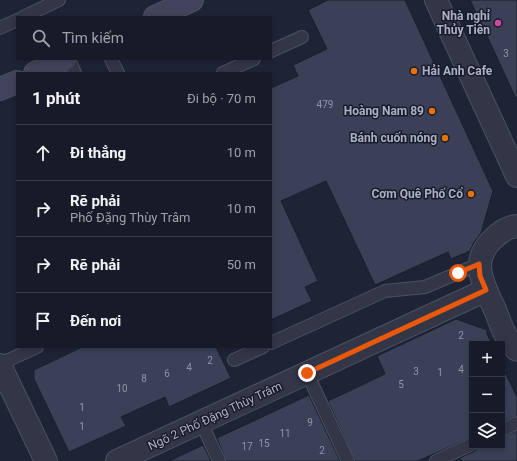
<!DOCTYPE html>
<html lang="vi">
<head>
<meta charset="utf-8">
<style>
  body { margin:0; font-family:Roboto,sans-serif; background:#202330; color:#f1f3f6 }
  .controls { position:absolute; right:12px; bottom:12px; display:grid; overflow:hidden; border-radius:0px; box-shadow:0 2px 6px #0003 }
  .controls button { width:36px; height:36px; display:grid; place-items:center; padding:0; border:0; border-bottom:1px solid #363845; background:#171a28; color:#f1f3f6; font:20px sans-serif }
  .stop { position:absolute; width:12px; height:12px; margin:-9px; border:3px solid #ea580c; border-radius:50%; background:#fff }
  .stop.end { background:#ea580c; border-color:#fff; box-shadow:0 1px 4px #0008 }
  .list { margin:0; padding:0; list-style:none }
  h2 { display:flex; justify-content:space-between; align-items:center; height:52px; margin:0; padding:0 16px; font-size:17px }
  h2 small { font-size:13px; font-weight:400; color:#9ea1a8 }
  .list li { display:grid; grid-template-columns:26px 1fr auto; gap:12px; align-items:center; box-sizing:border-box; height:56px; padding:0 16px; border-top:1px solid #363845 }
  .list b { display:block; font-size:15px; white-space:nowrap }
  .list p { margin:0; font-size:13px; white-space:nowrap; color:#9ea1a8 }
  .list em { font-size:13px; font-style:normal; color:#9ea1a8 }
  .icon { flex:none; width:22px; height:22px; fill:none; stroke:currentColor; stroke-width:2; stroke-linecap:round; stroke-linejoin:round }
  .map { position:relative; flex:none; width:517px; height:461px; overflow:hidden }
  .search { position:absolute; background:#171a28; box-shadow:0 2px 6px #0003; left:16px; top:16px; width:256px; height:44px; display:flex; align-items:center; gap:10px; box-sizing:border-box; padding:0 14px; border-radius:0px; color:#9ea1a8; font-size:15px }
  .panel { position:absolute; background:#171a28; box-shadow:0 2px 6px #0003; left:16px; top:72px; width:256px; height:276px; border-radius:0px }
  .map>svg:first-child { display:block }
</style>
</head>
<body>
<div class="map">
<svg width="517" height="461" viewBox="0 0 517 461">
  <rect width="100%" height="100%" fill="#1f2336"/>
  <path fill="#3b4057" stroke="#1a1d2d" d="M328,0H405L493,191L481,233L474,242L470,251L451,259L448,252L375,285L326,181L281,201L318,281L305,287L312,301L271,320V88L298,76L293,65L327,49L308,10Z
    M470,0H517V101L488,38Z
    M456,319L487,330V334L492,344H472V437L418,461H355L328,401L385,374L377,356Z
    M82,347H216L231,378L169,407L165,397L121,417L126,426L69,452L34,379V370Z
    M502,366L517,397V416L502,422Z
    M309,395L340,461H226L217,438Z
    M517,431V461H461L460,458L475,451L479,446H502V437Z
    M203,445L211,461H169Z"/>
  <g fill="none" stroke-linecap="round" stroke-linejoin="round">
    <g stroke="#4d5062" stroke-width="14">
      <path id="lane" d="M23,17L59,0
        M0,28L17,20
        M271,51L302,37
        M69,59L75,73
        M111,59L118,73
        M223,73L254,59
        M271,343L385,291L425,287L479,264
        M234,360L263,347
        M0,364L37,347
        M307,373L348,461
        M201,422L219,461
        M502,430L517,423
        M436,461L472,444"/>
    </g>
    <g stroke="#4d5062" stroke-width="24">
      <path id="street" d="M436,0L517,176
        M517,226C507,227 500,232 493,239C468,262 485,287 496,312C501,325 506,341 517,350
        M0,365L46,461
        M117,461L486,290"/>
    </g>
    <g stroke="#4d5062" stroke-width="24">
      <path id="secondary" d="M155,17L192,0
        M35,73L65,59
        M0,89L17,82"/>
    </g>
    <use href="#lane" stroke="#333647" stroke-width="12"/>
    <use href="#street" stroke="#333647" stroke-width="22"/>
    <use href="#secondary" stroke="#41445a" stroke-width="22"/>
  </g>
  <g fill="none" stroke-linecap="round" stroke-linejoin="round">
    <path stroke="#ea580c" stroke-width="5" d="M307,373L486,290L480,276L479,264L458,273"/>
  </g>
  <circle fill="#d1479c" stroke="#181b2b" stroke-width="1.5" cx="498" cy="23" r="4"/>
  <g fill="#e8710a" stroke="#181b2b" stroke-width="1.5">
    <circle cx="414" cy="71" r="4"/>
    <circle cx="432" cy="111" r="4"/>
    <circle cx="445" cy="138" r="4"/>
    <circle cx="471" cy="194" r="4"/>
  </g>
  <g text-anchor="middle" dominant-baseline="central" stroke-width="3" stroke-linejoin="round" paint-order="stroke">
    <g font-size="10" fill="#9094a9">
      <text x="506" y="53">3</text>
      <text x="325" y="104">479</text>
      <text x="461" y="335">2</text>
      <text x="210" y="360">2</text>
      <text x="189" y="367">4</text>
      <text x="461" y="369">4</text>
      <text x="416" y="371">3</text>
      <text x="440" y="372">1</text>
      <text x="167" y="373">6</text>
      <text x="144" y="378">8</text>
      <text x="401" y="384">5</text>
      <text x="122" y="388">10</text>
      <text x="82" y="407">1</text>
      <text x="310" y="422">9</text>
      <text x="82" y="426">1</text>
      <text x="285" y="433">11</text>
      <text x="264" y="443">15</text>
      <text x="247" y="446">17</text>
      <text x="322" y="450">2</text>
    </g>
    <g font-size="12" font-weight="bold" fill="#adb0c4" stroke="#181b2b" text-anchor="end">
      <text x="490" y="16">Nhà nghỉ<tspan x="490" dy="14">Thủy Tiên</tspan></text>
      <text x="422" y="71" text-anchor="start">Hải Anh Cafe</text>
      <text x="424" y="111">Hoàng Nam 89</text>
      <text x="437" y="138">Bánh cuốn nóng</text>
      <text x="463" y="194">Cơm Quê Phố Cổ</text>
    </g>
    <g font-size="12" fill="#adb0c4" stroke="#181b2b">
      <text transform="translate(215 416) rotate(-25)">Ngõ 2 Phố Đặng Thùy Trâm</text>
    </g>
  </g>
</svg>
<div class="controls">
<button>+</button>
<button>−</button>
<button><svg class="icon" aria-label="layers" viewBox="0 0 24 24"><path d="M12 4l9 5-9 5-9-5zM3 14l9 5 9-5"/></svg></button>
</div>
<div class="stop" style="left:458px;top:273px"></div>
<div class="stop end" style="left:307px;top:373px"></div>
<div class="search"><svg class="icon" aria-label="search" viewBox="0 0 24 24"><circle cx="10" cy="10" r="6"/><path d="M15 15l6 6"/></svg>Tìm kiếm</div>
<section class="panel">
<h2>1 phút<small>Đi bộ · 70 m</small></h2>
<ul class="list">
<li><svg class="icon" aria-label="ahead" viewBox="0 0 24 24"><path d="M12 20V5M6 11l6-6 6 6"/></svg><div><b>Đi thẳng</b></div><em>10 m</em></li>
<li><svg class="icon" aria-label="right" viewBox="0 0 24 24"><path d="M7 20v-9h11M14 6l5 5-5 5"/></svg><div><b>Rẽ phải</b><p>Phố Đặng Thùy Trâm</p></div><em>10 m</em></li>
<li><svg class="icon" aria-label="right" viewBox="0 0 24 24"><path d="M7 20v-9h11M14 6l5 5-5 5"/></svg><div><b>Rẽ phải</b></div><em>50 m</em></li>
<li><svg class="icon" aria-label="arrive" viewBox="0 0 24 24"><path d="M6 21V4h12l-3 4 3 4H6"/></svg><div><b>Đến nơi</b></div></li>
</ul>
</section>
</div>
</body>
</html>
